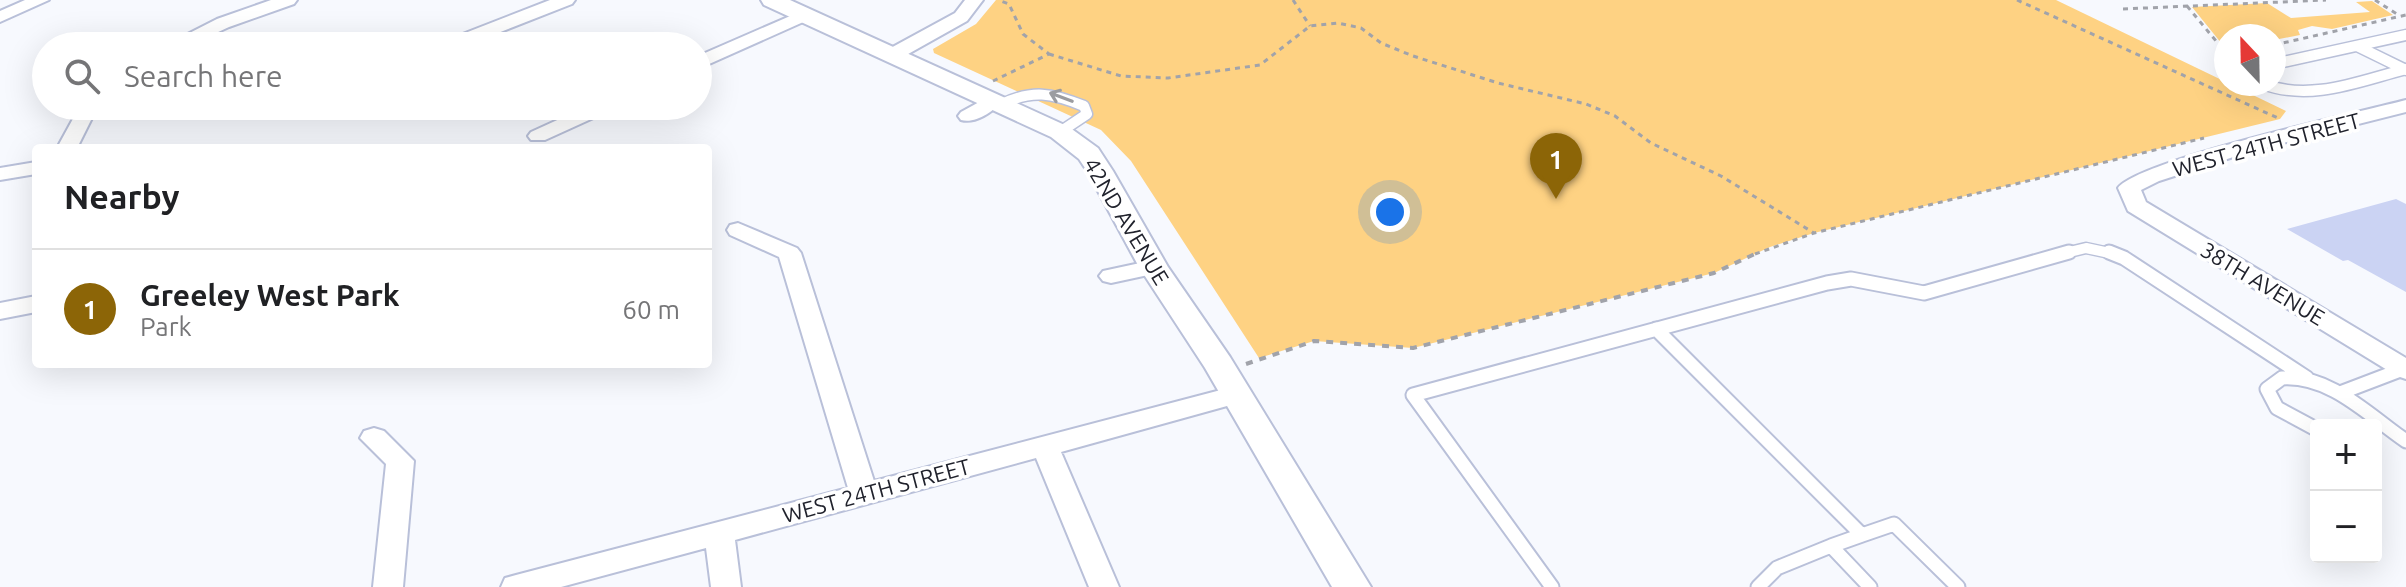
<!DOCTYPE html>
<html lang="en">
<head>
<meta charset="utf-8">
<style>
  body { margin:0; font-family:Ubuntu,sans-serif; background:#f2f2f2; color:#202124 }
  .controls { position:absolute; right:24px; bottom:24px; display:grid; overflow:hidden; border-radius:8px; box-shadow:0 8px 32px #0002 }
  .controls button { width:72px; height:72px; display:grid; place-items:center; padding:0; border:0; border-bottom:2px solid #e0e0e0; background:#fff; color:#202124; font:40px sans-serif }
  .compass { position:absolute; left:2214px; top:24px; width:72px; height:72px; border-radius:50%; background:#fff; box-shadow:0 8px 32px #0002; rotate:338deg }
  .you { position:absolute; left:1390px; top:212px; width:28px; height:28px; margin:-20px; border:6px solid #fff; border-radius:50%; background:#1a73e8; box-shadow:0 0 0 12px #1a73e833 }
  .badge { display:grid; place-items:center; width:52px; height:52px; border-radius:50%; background:#8c6507; color:#fff; font-size:26px; font-weight:700 }
  .pin { position:absolute; translate:-50% -66px; filter:drop-shadow(0 2px 4px #0008) }
  .pin::after { content:''; position:absolute; top:42px; width:28px; height:24px; background:inherit; clip-path:polygon(0 0,100% 0,50% 100%) }
  .list { margin:0; padding:0; list-style:none }
  h2 { display:flex; justify-content:space-between; align-items:center; height:104px; margin:0; padding:0 32px; font-size:34px }
  h2 small { font-size:26px; font-weight:400; color:#757577 }
  .list li { display:grid; grid-template-columns:52px 1fr auto; gap:24px; align-items:center; box-sizing:border-box; height:120px; padding:0 32px; border-top:2px solid #e0e0e0 }
  .list b { display:block; font-size:30px; white-space:nowrap }
  .list p { margin:0; font-size:26px; white-space:nowrap; color:#757577 }
  .list em { font-size:26px; font-style:normal; color:#757577 }
  .icon { flex:none; width:44px; height:44px; fill:none; stroke:currentColor; stroke-width:2; stroke-linecap:round; stroke-linejoin:round }
  .map { position:relative; flex:none; width:2406px; height:587px; overflow:hidden }
  .search { position:absolute; background:#fff; box-shadow:0 8px 32px #0002; left:32px; top:32px; width:680px; height:88px; display:flex; align-items:center; gap:20px; box-sizing:border-box; padding:0 28px; border-radius:44px; color:#757577; font-size:30px }
  .panel { position:absolute; background:#fff; box-shadow:0 8px 32px #0002; left:32px; top:144px; width:680px; height:224px; border-radius:8px }
  .map>svg:first-child { display:block }
</style>
</head>
<body>
<div class="map">
<svg width="2406" height="587" viewBox="0 0 2406 587">
  <rect width="100%" height="100%" fill="#f7f9fe"/>
  <path fill="#fed283" d="M996,0H2056L2286,111L2280,119L1814,233L1770,247L1714,273L1413,348L1314,341L1259,358L1131,161L1101,130L934,53L933,49L976,24Z
    M2372,1L2393,15L2332,29L2312,26L2298,30L2300,35L2274,40V36H2226V49L2192,7L2267,3L2291,18L2370,12L2356,2Z"/>
  <path fill="#cbd3f3" d="M2396,199L2406,204V292L2348,260L2343,261L2287,229Z"/>
  <g fill="none" stroke-linecap="round" stroke-linejoin="round">
    <g stroke="#b9c0d9" stroke-width="13">
      <path id="service-far1" d="M2357,46L2406,70
        M2274,64L2406,35
        M2263,84C2311,102 2359,81 2406,69
        M1000,105C1032,89 1052,93 1084,106L1087,114L1060,132
        M2061,254L2086,248L2114,254"/>
    </g>
    <g stroke="#b9c0d9" stroke-width="17">
      <path id="service" d="M2109,252L2124,258L2307,378
        M1656,329L1862,535L1831,546
        M2340,393L2403,369
        M2316,429L2277,408L2267,389L2282,378C2331,375 2368,415 2406,441
        M1862,535L1894,524L1958,587
        M1552,587L1413,395L1827,283L1851,279L1924,293L2069,252
        M1758,587L1777,568L1831,546L1870,587"/>
    </g>
    <g stroke="#b9c0d9" stroke-width="4">
      <path id="minor" d="M25,0H49L0,22V11Z
        M271,0H297L294,4L229,27L188,46H164L217,19Z
        M550,0H575L572,4L465,46H440L442,42Z
        M965,0H983L967,21L901,58H887L885,54L887,50L955,13Z
        M804,10L813,15L810,19L698,69V56Z
        M992,95L999,97L1002,101C993,112 975,124 961,120L958,116L961,112Z
        M2406,100V112L2255,150L2159,181L2141,190L2146,202L2406,358V379L2397,376L2128,211L2118,188C2139,160 2360,112 2406,100Z
        M80,106H102L93,116L77,148H57Z
        M588,106H614L611,110L545,140H531L528,136L531,132Z
        M36,162V174L0,180V168Z
        M738,223L797,248L801,253L874,481L1236,386L1245,389L1249,395L1245,401L1061,452L1119,587H1089L1036,458L735,540L741,587H711L706,548L561,587H501L505,578L516,575L848,488L779,257L730,235L727,230L730,225Z
        M1154,260L1162,262L1166,267L1162,272L1111,283L1103,281L1099,276L1103,271Z
        M36,296V312L0,319V303Z
        M374,428L384,431L414,461L403,587H373L386,464L360,438L364,431Z"/>
    </g>
    <g stroke="#b9c0d9" stroke-width="4">
      <path id="tertiary" d="M761,0H790L1069,127L1098,148L1113,171L1168,267L1230,357L1371,587H1332L1205,368L1139,267L1087,171L1079,159L1051,137L764,5Z"/>
    </g>
    <path stroke="#a1a3aa" stroke-width="3" stroke-dasharray="5 5" stroke-linecap="butt" d="M1293,0L1310,26
      M2017,0L2280,119
      M2375,0L2400,16
      M2187,6L2226,53
      M2123,9L2326,0
      M2274,45L2406,15
      M1049,54L1121,76L1168,78L1260,65L1310,26L1338,23L1361,28L1381,43L1413,56L1498,83L1586,104L1615,116L1651,143L1721,176L1814,233
      M993,81L1049,54L1023,34L1009,4L998,0
      M1755,254L1814,233L2204,138"/>
    <path stroke="#a1a3aa" stroke-width="4" stroke-dasharray="7 7" stroke-linecap="butt" d="M1246,364L1314,341L1413,348L1714,273L1759,252"/>
    <use href="#service-far1" stroke="#fff" stroke-width="10"/>
    <use href="#service" stroke="#fff" stroke-width="13"/>
    <use href="#minor" fill="#fff" fill-rule="evenodd"/>
    <use href="#tertiary" fill="#fff" fill-rule="evenodd"/>
  </g>
  <defs><path id="oneway-shaft" d="M-6 0H5M1.5-3L5.5 0L1.5 3" fill="none" stroke-width="1.6" stroke-linecap="round" stroke-linejoin="round" transform="scale(2)"/></defs>
  <use stroke="#9b9ca0" href="#oneway-shaft" transform="translate(1061 97) rotate(-159)"/>
  <g text-anchor="middle" dominant-baseline="central" stroke-width="7" stroke-linejoin="round" paint-order="stroke">
    <g font-size="22" fill="#20222c" stroke="#fff">
      <text transform="translate(2266 144) rotate(-15)">WEST 24TH STREET</text>
      <text transform="translate(1127 221) rotate(59)">42ND AVENUE</text>
      <text transform="translate(2263 283) rotate(31)">38TH AVENUE</text>
      <text transform="translate(876 490) rotate(-15)">WEST 24TH STREET</text>
    </g>
  </g>
</svg>
<div class="controls">
<button>+</button>
<button>−</button>
</div>
<svg class="compass" viewBox="-18 -18 36 36"><path d="M0-13l5 13h-10z" fill="#e53935"/><path d="M0 13l5-13h-10z" fill="#757577"/></svg>
<div class="you"></div>
<div class="pin badge" style="left:1556px;top:199px">1</div>
<div class="search"><svg class="icon" aria-label="search" viewBox="0 0 24 24"><circle cx="10" cy="10" r="6"/><path d="M15 15l6 6"/></svg>Search here</div>
<section class="panel">
<h2>Nearby<small></small></h2>
<ul class="list">
<li><span class="badge">1</span><div><b>Greeley West Park</b><p>Park</p></div><em>60 m</em></li>
</ul>
</section>
</div>
</body>
</html>
